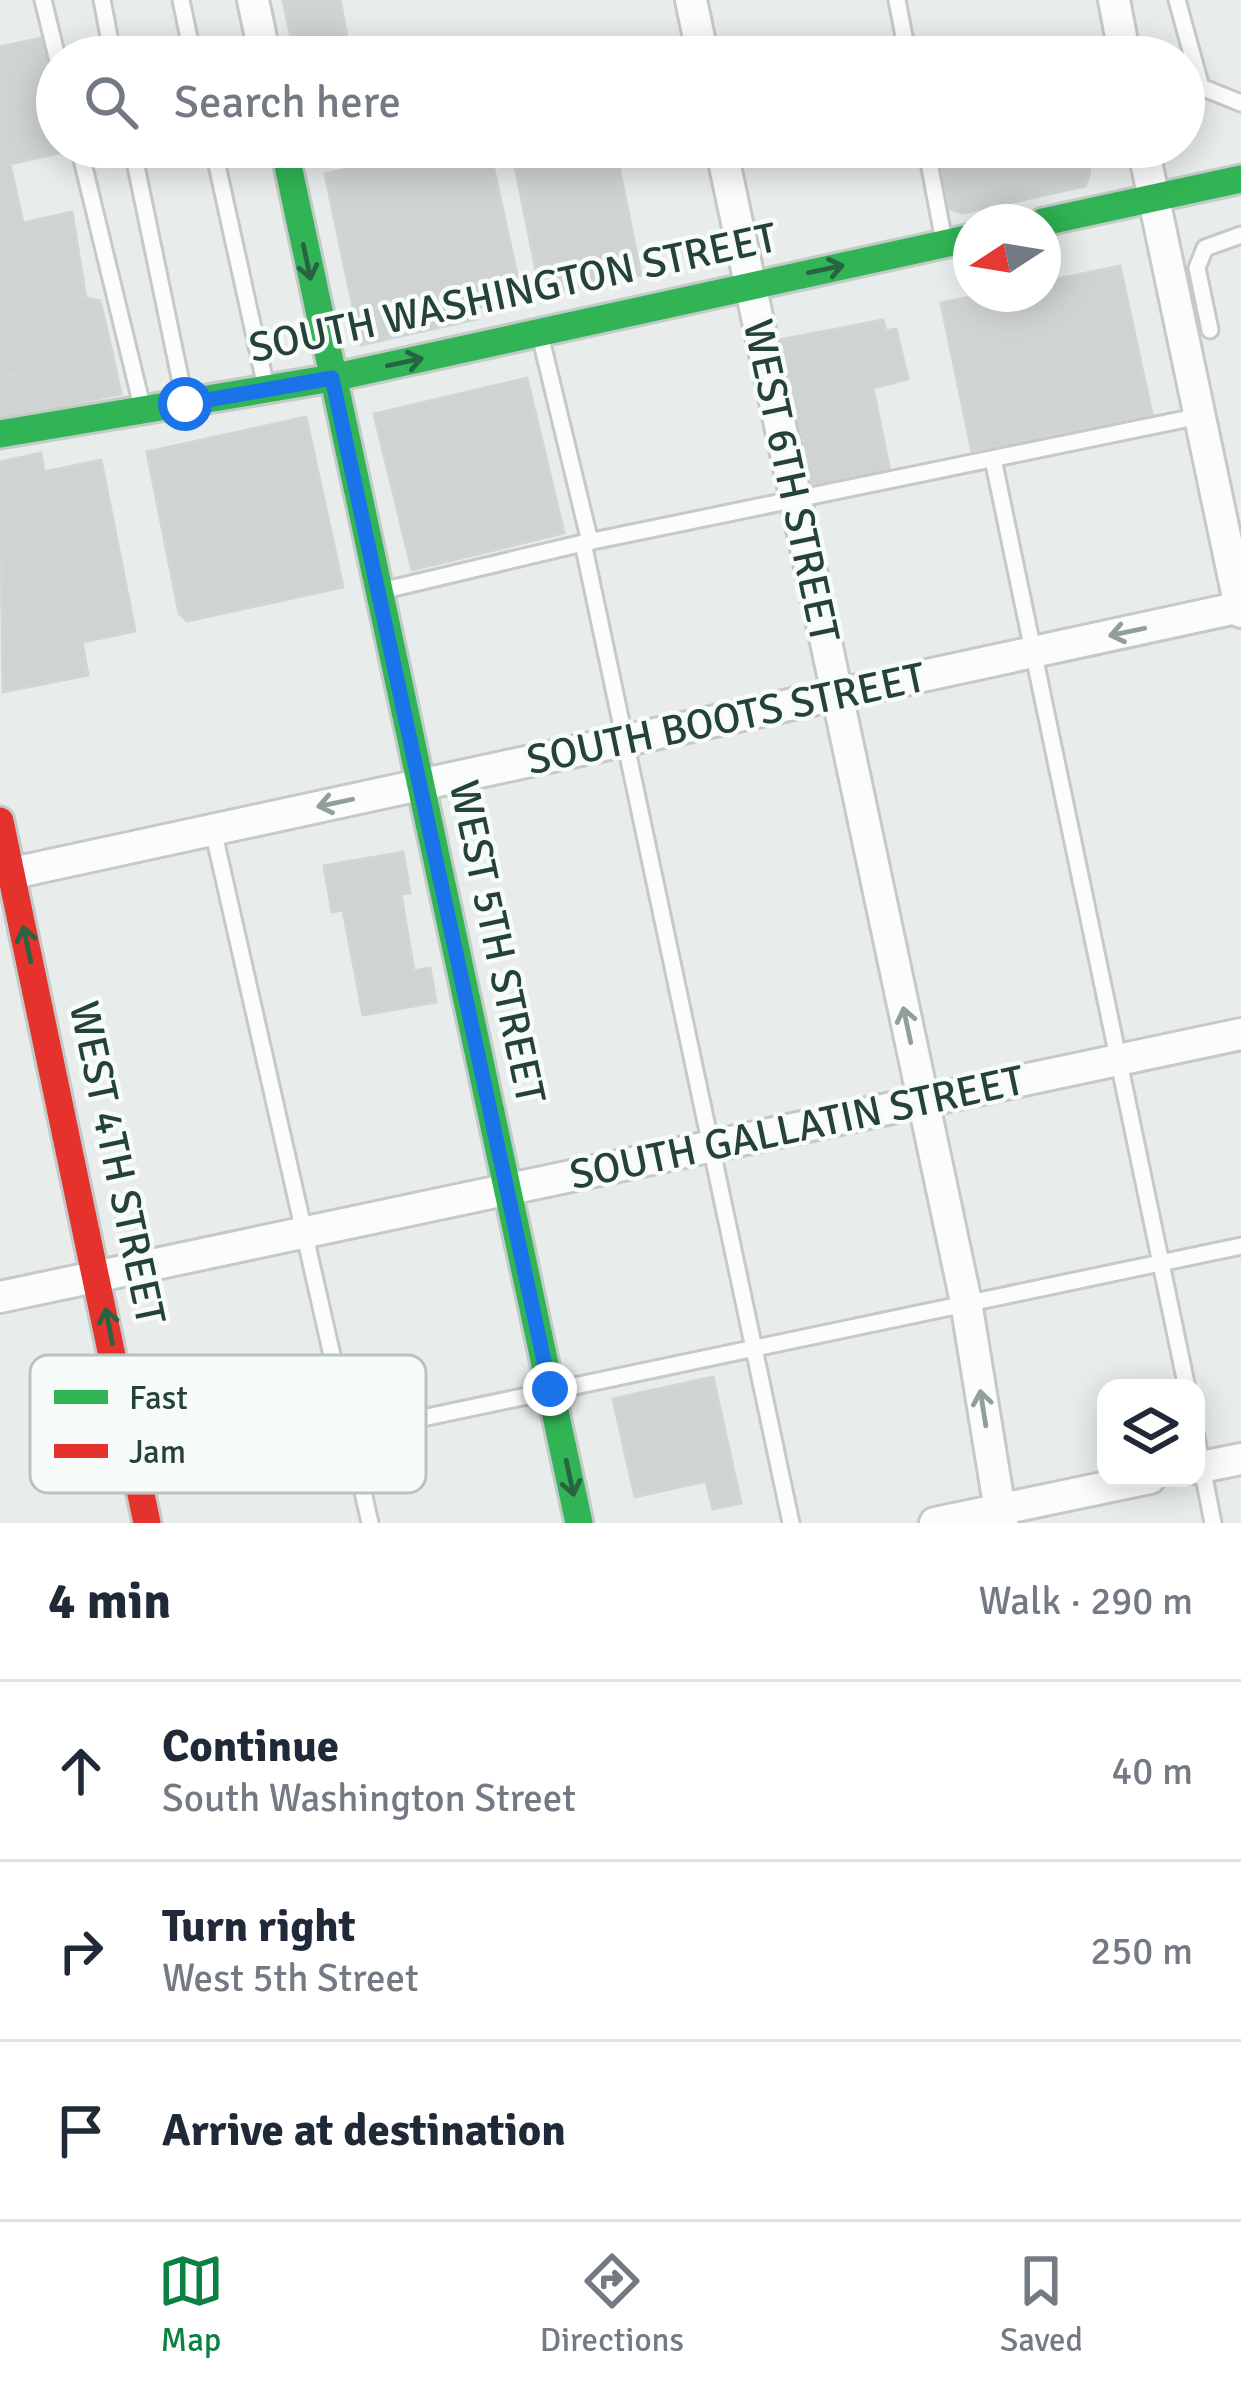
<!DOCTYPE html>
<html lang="en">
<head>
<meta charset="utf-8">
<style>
  body { margin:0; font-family:Signika,sans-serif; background:#f6f6f7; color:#1f2937 }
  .controls { position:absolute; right:36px; bottom:36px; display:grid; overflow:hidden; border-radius:24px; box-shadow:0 6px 30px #0003 }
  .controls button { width:108px; height:108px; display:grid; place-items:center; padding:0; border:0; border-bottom:3px solid #e0e1e3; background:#fff; color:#1f2937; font:60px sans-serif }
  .compass { position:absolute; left:953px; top:204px; width:108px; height:108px; border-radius:50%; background:#fff; box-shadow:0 6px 30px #0003; rotate:258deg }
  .stop { position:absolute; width:36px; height:36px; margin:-27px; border:9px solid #1a73e8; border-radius:50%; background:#fff }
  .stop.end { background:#1a73e8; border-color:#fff; box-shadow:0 3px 12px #0008 }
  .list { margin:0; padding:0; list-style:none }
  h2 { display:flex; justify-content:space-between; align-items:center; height:156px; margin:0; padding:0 48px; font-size:51px }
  h2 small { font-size:39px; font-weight:400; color:#747a83 }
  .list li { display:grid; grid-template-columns:78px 1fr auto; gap:36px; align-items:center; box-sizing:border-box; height:180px; padding:0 48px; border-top:3px solid #e0e1e3 }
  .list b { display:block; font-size:45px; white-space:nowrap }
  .list p { margin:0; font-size:39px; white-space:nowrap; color:#747a83 }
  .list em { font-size:39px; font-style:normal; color:#747a83 }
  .icon { flex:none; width:66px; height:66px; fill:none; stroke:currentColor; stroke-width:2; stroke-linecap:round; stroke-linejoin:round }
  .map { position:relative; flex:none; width:1241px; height:1523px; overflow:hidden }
  .search { position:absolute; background:#fff; box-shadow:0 6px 30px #0003; left:36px; right:36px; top:36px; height:132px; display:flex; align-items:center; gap:30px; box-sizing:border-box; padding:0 42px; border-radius:66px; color:#747a83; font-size:45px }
  .sheet { height:696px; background:#fff }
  nav { display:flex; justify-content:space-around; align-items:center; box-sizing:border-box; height:168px; border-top:3px solid #e0e1e3; background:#fff; font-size:33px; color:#747a83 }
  nav a { display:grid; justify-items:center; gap:6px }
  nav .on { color:#0b8043 }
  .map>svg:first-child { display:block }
</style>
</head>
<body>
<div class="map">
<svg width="1241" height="1523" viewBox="0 0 1241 1523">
  <rect width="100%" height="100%" fill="#e8edeb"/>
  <path fill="#cfd4d2" stroke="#d1d6d4" stroke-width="3" d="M283,0H340L351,57H295Z
    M46,37L57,85V147L72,150L10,164L23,223L72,212L86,298L0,319V47Z
    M449,147H489L522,298L479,307L477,319L361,345L325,174Z
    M511,147H615L641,275L541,295Z
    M937,147H1085L1090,172L1085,186L963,213L950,209Z
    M1120,266L1152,414L972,452L941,303L985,294H1043V282Z
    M86,298L100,301L112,352L0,378V319Z
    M883,320L886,331L896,329L908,379L873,388L891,476L812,494L780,340Z
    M112,352L121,394L0,418V376Z
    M527,378L564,533L412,570L374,414Z
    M306,417L343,587L187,621L179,613L147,452Z
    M41,453L44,472L101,460L135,631L82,642L88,675L3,692L0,462Z
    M403,852L410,893L401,894L414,971L430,968L436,1002L363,1015L343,910L332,912L324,866Z
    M713,1377L741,1503L713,1509L706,1481L635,1497L613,1399Z"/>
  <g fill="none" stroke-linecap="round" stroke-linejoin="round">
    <g stroke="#c5cac8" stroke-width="21">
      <path id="lane" d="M43,0L57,57
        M102,0L113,57
        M181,0L193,57
        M897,0L908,57
        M1177,0L1201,87L1241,103
        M79,147L142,406
        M132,147L184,397
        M213,147L266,387
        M926,147L944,241
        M1210,330L1197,268L1205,248L1241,235
        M540,335L590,542
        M993,459L1187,1388
        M583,543L791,1523
        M381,591L583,543L1200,416
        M213,830L370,1523
        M1196,1436L1213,1523
        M146,1476L1241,1246"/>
    </g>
    <g stroke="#c5cac8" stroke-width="36">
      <path id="street" d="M253,0L265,57
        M691,0L703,57
        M1114,0L1125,57
        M721,147L966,1302L1002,1523
        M1143,147L1241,612
        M4,875L1241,607
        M0,1297L1241,1034
        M1196,1468L1241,1459
        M935,1523L1150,1478"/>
    </g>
    <g stroke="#c3cbc8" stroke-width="33">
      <path id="fast" d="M284,147L579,1523
        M1043,222L1241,179
        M0,434L332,378L971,238"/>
    </g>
    <g stroke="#c3cbc8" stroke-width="33">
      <path id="jam" d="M0,821L147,1523"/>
    </g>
    <use href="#lane" stroke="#fcfcfc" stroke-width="15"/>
    <use href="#street" stroke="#fcfcfc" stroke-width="30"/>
    <use href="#fast" stroke="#30b455" stroke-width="27"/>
    <use href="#jam" stroke="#e5322d" stroke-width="27"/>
  </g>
  <defs><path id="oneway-shaft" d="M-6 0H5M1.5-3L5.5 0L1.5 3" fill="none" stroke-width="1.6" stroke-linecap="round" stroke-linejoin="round" transform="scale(3)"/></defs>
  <g stroke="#286442">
    <use href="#oneway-shaft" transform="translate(307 262) rotate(78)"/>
    <use href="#oneway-shaft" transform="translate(826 269) rotate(-12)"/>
    <use href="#oneway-shaft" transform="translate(405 362) rotate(-12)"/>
    <use href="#oneway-shaft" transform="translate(27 944) rotate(-102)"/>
    <use href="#oneway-shaft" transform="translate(109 1326) rotate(-101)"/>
    <use href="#oneway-shaft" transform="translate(570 1478) rotate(78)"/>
  </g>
  <g stroke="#909f9b">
    <use href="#oneway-shaft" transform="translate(1127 632) rotate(168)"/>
    <use href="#oneway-shaft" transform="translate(335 803) rotate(168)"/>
    <use href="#oneway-shaft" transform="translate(907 1025) rotate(-102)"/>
    <use href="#oneway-shaft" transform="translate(983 1408) rotate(-99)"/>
  </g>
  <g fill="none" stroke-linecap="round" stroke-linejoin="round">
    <path stroke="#1a73e8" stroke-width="15" d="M185,404L332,378L550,1389"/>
  </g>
  <g text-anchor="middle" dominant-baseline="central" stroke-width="9" stroke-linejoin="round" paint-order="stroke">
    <g font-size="42" fill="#24423a" stroke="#f7fbf9">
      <text transform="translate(513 293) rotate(-12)">SOUTH WASHINGTON STREET</text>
      <text transform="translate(791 481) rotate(78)">WEST 6TH STREET</text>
      <text transform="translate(726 719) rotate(-12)">SOUTH BOOTS STREET</text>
      <text transform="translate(497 942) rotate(78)">WEST 5TH STREET</text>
      <text transform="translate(797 1128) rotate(-12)">SOUTH GALLATIN STREET</text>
      <text transform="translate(117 1163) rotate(78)">WEST 4TH STREET</text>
    </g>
  </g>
  <rect x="30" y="1355" width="396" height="138" rx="18" fill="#f7fbf9" stroke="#b8c4c0" stroke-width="3"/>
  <rect x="54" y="1390" width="54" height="14" fill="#30b455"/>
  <rect x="54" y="1444" width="54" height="14" fill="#e5322d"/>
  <g font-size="33" fill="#24423a">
    <text x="129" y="1409">Fast</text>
    <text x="129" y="1463">Jam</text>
  </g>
</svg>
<div class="controls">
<button><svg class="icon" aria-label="layers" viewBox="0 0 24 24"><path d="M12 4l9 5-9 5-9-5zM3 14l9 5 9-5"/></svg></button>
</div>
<svg class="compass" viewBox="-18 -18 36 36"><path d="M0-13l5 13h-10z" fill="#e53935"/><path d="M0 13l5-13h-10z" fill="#747a83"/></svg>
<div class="stop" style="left:185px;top:404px"></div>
<div class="stop end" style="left:550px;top:1389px"></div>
<div class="search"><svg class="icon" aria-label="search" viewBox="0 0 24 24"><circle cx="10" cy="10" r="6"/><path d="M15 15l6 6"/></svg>Search here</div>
</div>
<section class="sheet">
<h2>4 min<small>Walk · 290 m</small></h2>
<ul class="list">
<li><svg class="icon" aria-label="ahead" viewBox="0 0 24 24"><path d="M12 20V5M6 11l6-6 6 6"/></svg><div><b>Continue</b><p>South Washington Street</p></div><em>40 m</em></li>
<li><svg class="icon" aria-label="right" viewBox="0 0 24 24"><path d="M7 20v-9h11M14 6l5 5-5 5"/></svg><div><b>Turn right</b><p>West 5th Street</p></div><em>250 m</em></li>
<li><svg class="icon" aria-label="arrive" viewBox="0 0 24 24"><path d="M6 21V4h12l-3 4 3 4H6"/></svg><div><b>Arrive at destination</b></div></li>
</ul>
</section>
<nav>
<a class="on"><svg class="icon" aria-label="map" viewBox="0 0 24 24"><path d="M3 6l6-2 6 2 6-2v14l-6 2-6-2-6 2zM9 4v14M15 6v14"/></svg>Map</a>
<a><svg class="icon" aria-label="directions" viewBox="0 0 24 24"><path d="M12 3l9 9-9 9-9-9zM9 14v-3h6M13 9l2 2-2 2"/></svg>Directions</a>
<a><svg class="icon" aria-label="saved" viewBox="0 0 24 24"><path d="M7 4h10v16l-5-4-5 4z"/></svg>Saved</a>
</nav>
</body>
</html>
